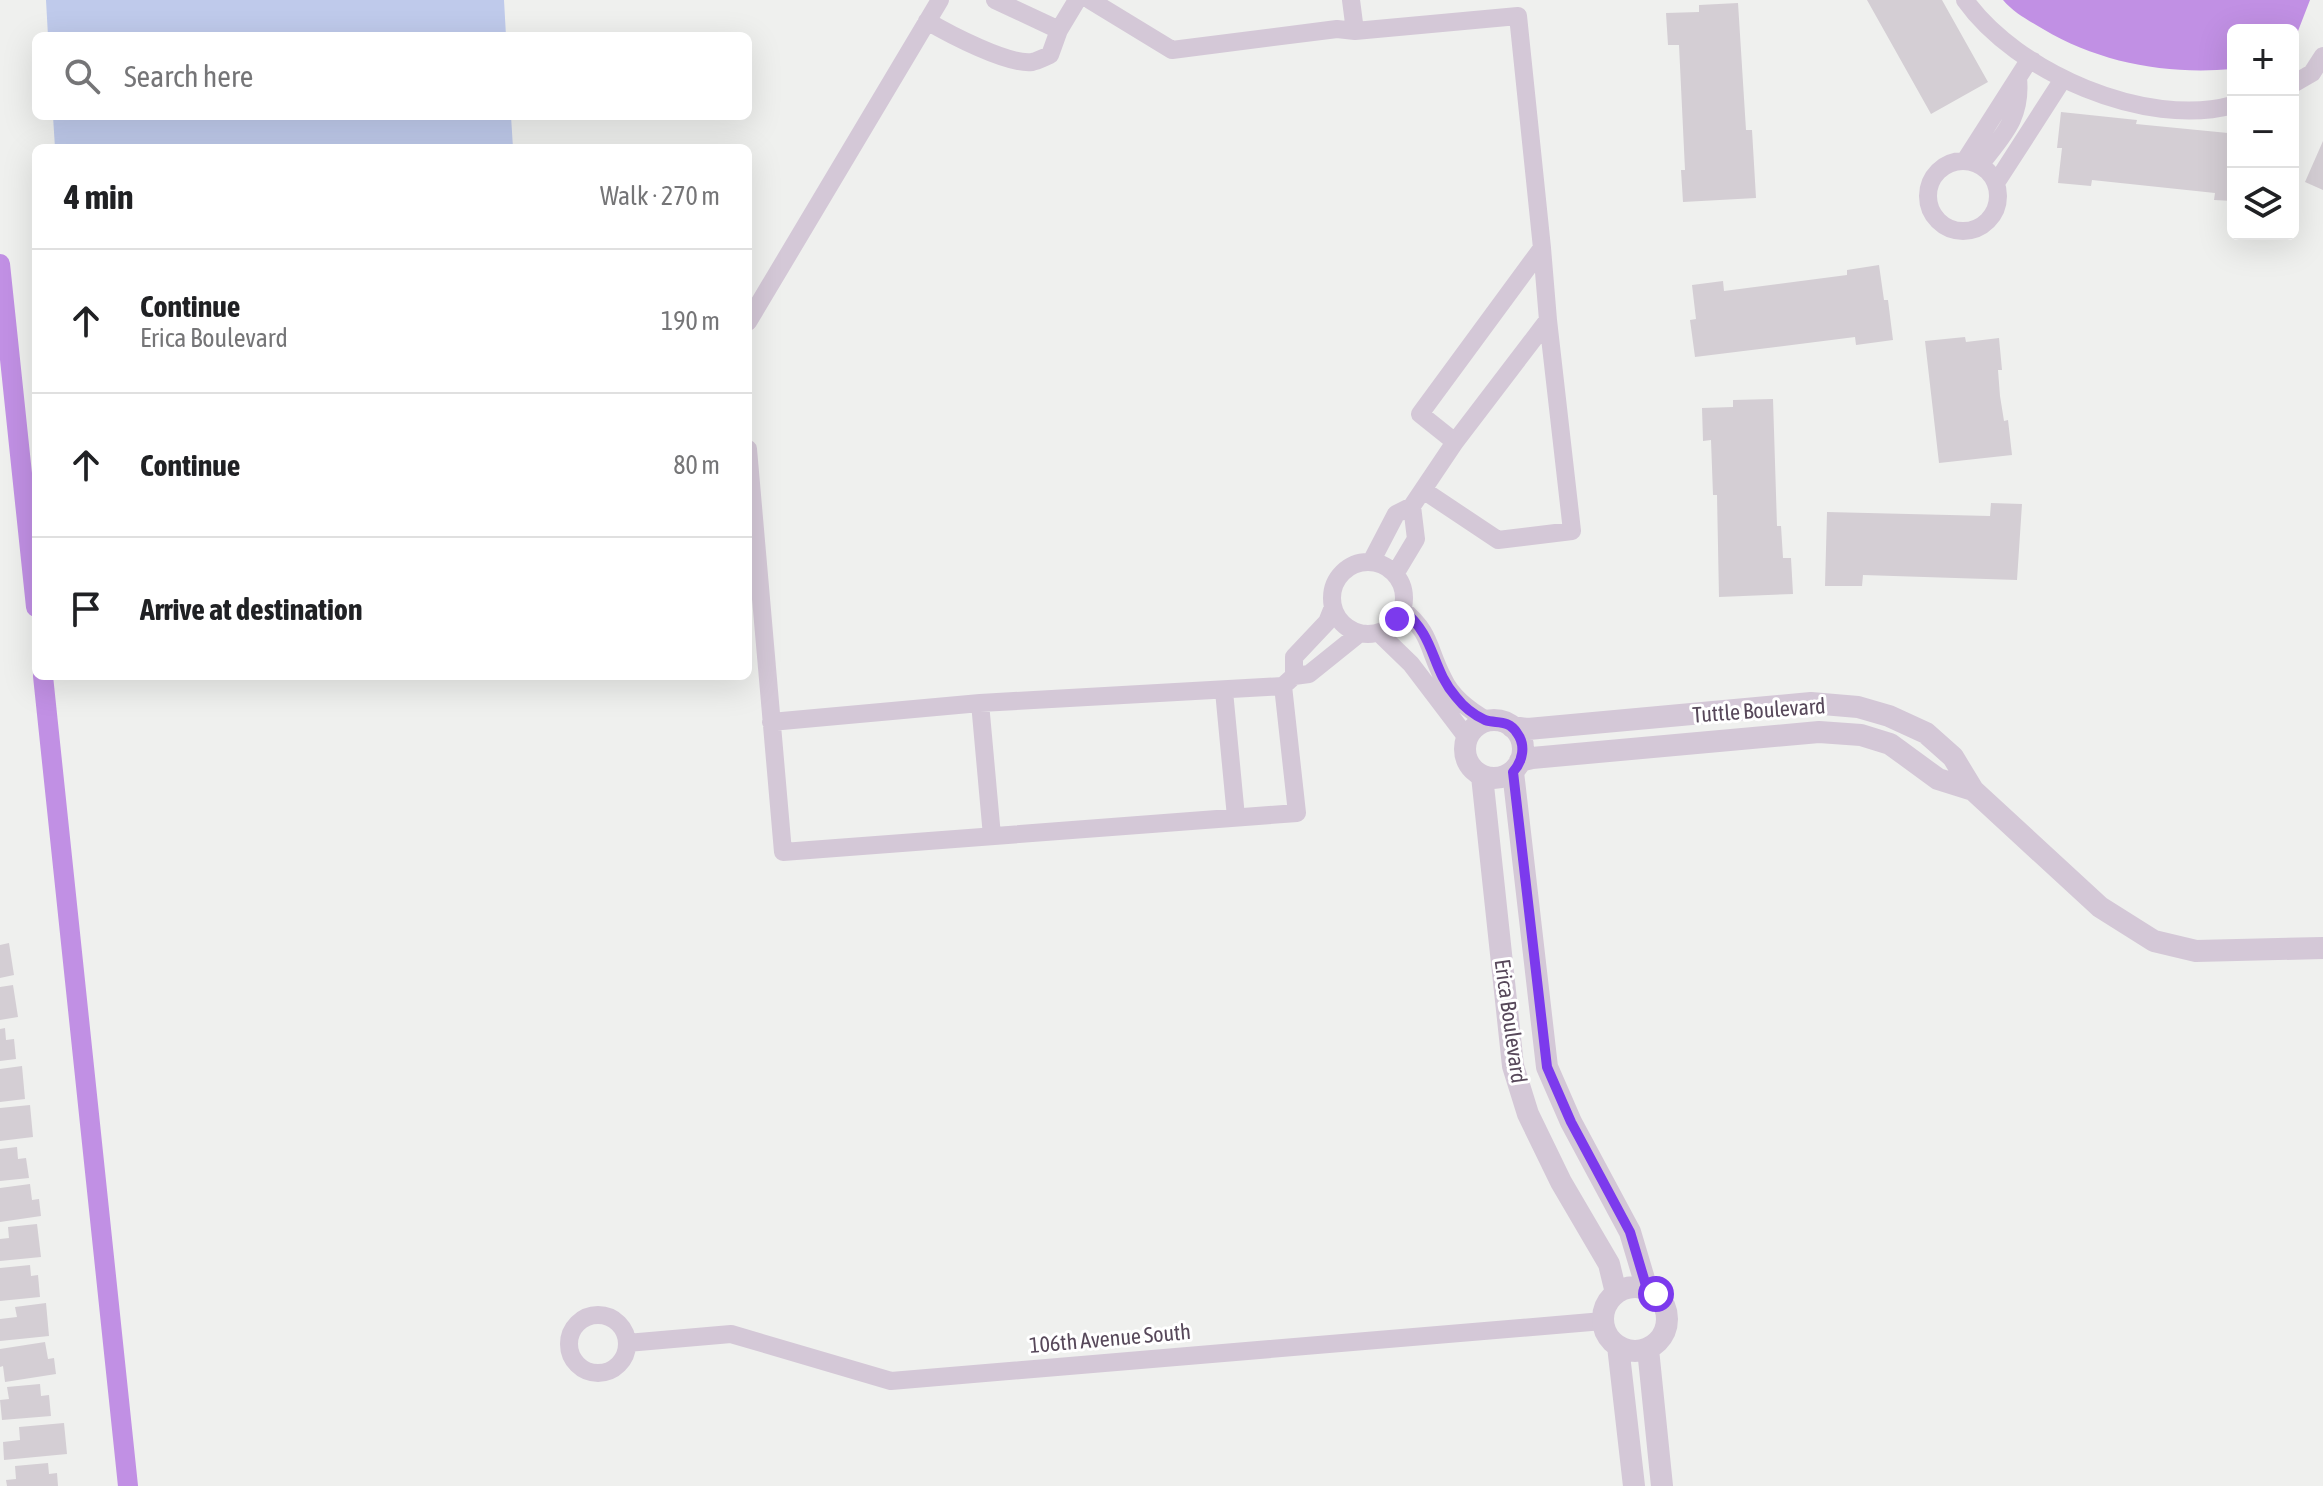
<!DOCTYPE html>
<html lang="en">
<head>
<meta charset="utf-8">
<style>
  body { margin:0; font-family:"Asap Condensed",sans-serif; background:#f2f2f2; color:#202124 }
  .controls { position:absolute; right:24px; top:24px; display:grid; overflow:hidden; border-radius:12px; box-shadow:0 8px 32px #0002 }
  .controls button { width:72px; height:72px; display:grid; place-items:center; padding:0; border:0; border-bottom:2px solid #e0e0e0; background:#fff; color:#202124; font:40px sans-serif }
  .stop { position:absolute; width:24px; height:24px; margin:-18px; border:6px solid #7c3aed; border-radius:50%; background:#fff }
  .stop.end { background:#7c3aed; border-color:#fff; box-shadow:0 2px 8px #0008 }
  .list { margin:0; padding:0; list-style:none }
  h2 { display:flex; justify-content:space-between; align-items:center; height:104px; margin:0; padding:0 32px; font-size:34px }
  h2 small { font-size:26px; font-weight:400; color:#757577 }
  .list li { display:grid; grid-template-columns:52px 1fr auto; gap:24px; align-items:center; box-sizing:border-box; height:144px; padding:0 32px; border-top:2px solid #e0e0e0 }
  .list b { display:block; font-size:30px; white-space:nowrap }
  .list p { margin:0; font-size:26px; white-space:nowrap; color:#757577 }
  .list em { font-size:26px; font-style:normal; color:#757577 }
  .icon { flex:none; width:44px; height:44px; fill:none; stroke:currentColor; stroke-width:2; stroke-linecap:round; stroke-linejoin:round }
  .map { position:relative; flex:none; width:2323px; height:1486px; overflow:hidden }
  .search { position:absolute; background:#fff; box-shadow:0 8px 32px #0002; left:32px; top:32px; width:720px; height:88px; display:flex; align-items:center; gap:20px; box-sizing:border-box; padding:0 28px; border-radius:12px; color:#757577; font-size:30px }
  .panel { position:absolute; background:#fff; box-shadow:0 8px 32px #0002; left:32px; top:144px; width:720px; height:536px; border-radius:12px }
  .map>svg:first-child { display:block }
</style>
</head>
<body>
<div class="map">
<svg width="2323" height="1486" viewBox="0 0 2323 1486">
  <rect width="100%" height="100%" fill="#eff0ee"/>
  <path fill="#bfcaeb" d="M46,0H504L506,36H48Z
    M53,116H511L513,148H55Z"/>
  <path fill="#c190e4" d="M2003,0H2310L2298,31L2293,35V30H2233V69C2167,75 2100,63 2043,29C2028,20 2014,13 2003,0Z"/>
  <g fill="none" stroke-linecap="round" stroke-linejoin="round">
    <path stroke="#c190e4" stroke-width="20" d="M0,264L36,607
      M43,676L128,1486"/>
  </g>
  <path fill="#d4ced4" d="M1867,0H1942L1988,82L1931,114Z
    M1738,3L1746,130H1752L1756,198L1683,202L1681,170H1685L1679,45H1668L1666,13L1699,12V5Z
    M2061,112L2137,120L2136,124L2228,133V125H2233V201L2214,200L2215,193L2092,180L2091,186L2058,183L2062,148H2057Z
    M2323,141V190L2305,182Z
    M1879,265L1884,300H1888L1893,340L1856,345L1855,337L1695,357L1690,320L1696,319L1692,285L1723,281L1724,291L1847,275V270Z
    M1965,337L1966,342L1999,338L2002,370H1998L2000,396L2004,421L2008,420L2012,455L1939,463L1925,341Z
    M1773,399L1777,526H1781L1783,558H1791L1793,594L1719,597L1717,495H1713L1711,440L1703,441L1702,408L1733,407V400Z
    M1991,503L2022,504L2017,580L1863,575L1862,586H1825L1827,512L1990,516Z
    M9,943L14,975L0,978V945Z
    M13,985L18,1017L0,1020V987Z
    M5,1028L6,1040L14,1039L16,1059L0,1061V1029Z
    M22,1066L25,1099L0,1102V1069Z
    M30,1105L33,1137L0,1141V1108Z
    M17,1147L18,1159L26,1158L29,1178L0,1181V1149Z
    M30,1184L32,1200L39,1199L41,1216L0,1222V1188Z
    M37,1224L41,1257L0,1261V1239L9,1238L8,1227Z
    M30,1265L31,1276L38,1275L40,1297L0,1301V1268Z
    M46,1303L49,1336L0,1341V1319L17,1317L15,1307Z
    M45,1342L48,1359L54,1358L56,1374L5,1382L3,1366L0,1367V1349Z
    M40,1384L41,1396L49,1395L51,1416L2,1420L0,1400L9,1399L7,1387Z
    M64,1423L67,1454L4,1460L3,1442L20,1440L19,1427Z
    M48,1463L49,1474L57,1473L58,1486H7L6,1480L16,1479L15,1466Z"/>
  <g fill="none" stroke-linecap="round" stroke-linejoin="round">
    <path stroke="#d4c8d7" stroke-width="18" d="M995,0L1059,30L1077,0
      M1090,0L1172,50L1337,29L1355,31
      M1351,0L1355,31L1518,16L1542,248
      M1965,0C2016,72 2146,129 2233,105
      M927,21C949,34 1008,65 1032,62C1038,61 1045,57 1050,55L1059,30
      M2293,84L2312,73L2323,56
      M1966,159L2026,65L2033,61
      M1928 196a35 35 0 1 1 70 0a35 35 0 1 1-70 0Z
      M1980,165C2003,135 2022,118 2018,78
      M1996,183L2063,79
      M748,322L940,0
      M748,449L783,852L1297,813L1283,686L980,703L771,722
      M1423,490L1498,540L1572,531L1548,320
      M1371,562L1396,514L1412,506L1455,442L1548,320L1542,248L1420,414L1455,442
      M1332 598a36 36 0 1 1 72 0a36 36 0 1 1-72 0Z
      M1395,574L1416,539L1412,506
      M1402,609C1432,634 1427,647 1443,678C1452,698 1470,711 1488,721
      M1379,633L1411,664L1468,739
      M1294,676V657L1327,622L1333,607
      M1283,686L1294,676L1309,674L1360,633
      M1224,691L1236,817
      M980,703L992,836
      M569 1344a29 29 0 1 1 58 0a29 29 0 1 1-58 0Z
      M627,1343L731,1334L891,1381L1603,1321"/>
    <path stroke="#d4c8d7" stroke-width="22" d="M1465 749a29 29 0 1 1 58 0a29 29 0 1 1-58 0Z
      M1512,727L1528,729L1811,703L1858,707L1889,716L1926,733L1953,757L1973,790L2100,907L2154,941L2196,951L2323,948
      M1520,761L1532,758L1819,732L1861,735L1890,744L1938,779L1973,790
      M1513,772L1547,1067L1571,1122L1630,1232L1647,1289
      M1482,776L1513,1066L1528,1114L1561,1182L1609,1264L1616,1293
      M1603 1319a32 32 0 1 1 64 0a32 32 0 1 1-64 0Z
      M1618,1346L1634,1486
      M1648,1349L1662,1486"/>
  </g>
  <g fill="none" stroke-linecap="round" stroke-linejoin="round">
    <path stroke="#7c3aed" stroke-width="10" d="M1397,619L1402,609C1437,638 1430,667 1456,697C1463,706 1474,715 1485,720C1496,724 1508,719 1517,733C1526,745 1523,761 1513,772L1547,1067L1571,1122L1630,1232L1647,1289L1656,1294"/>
  </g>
  <g text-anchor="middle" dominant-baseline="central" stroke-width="6" stroke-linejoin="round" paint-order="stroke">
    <g font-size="22" fill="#57485a" stroke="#fff">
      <text transform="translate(1759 710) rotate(-4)">Tuttle Boulevard</text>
      <text transform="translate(1511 1021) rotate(82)">Erica Boulevard</text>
      <text transform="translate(1110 1338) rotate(-5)">106th Avenue South</text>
    </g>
  </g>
</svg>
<div class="controls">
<button>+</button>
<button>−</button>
<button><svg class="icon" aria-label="layers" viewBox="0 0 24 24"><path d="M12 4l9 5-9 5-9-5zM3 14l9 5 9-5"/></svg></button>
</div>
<div class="stop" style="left:1656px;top:1294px"></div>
<div class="stop end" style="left:1397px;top:619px"></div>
<div class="search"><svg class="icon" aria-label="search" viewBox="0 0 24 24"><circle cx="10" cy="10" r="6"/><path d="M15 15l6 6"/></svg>Search here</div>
<section class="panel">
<h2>4 min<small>Walk · 270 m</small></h2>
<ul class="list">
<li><svg class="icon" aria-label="ahead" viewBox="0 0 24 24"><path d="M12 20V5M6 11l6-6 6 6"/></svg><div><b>Continue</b><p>Erica Boulevard</p></div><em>190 m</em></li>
<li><svg class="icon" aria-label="ahead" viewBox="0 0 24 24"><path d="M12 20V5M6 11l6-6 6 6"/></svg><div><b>Continue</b></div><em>80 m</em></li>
<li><svg class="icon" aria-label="arrive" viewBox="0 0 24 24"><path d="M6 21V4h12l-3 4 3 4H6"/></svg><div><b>Arrive at destination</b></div></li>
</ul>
</section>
</div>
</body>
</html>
